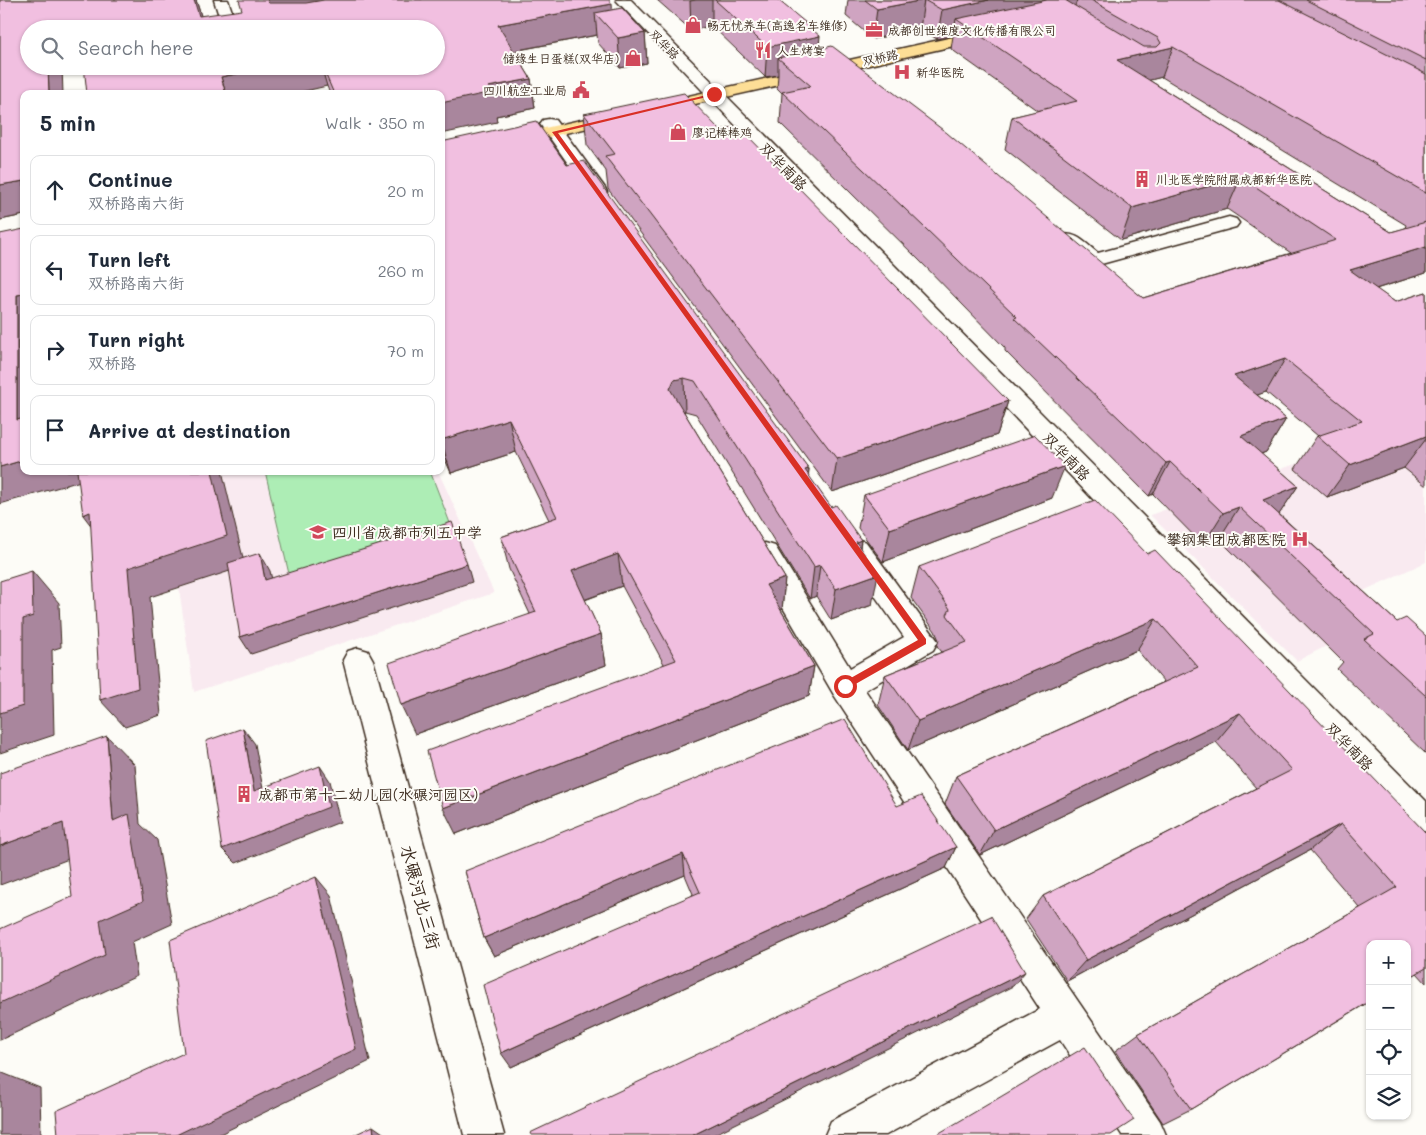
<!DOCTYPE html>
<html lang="en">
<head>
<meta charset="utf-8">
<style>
  body { margin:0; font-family:Mali,"LXGW WenKai TC",sans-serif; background:#f6f6f7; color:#1f2937 }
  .controls { position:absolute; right:15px; bottom:15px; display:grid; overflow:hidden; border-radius:10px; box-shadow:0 1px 4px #0004 }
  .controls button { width:45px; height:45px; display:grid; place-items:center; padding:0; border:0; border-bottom:1px solid #e0e1e3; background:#fff; color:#1f2937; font:25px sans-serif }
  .stop { position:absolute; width:15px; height:15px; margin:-11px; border:4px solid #d93025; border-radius:50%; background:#fff }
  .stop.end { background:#d93025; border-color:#fff; box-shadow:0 1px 5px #0008 }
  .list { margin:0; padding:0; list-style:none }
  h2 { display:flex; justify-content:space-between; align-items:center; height:65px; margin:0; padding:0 20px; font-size:21px }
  h2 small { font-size:16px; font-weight:400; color:#747a83 }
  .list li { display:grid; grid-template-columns:32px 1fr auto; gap:15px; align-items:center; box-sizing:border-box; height:70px; margin:0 10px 10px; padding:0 10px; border:1px solid #e0e1e3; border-radius:10px }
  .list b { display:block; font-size:19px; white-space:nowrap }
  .list p { margin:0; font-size:16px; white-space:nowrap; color:#747a83 }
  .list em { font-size:16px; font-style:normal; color:#747a83 }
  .icon { flex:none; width:28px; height:28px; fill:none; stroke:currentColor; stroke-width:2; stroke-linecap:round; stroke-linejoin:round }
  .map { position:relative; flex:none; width:1426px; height:1135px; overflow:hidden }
  .search { position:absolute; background:#fff; box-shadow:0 1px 4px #0004; left:20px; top:20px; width:425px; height:55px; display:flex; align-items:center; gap:12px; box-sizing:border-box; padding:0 18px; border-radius:28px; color:#747a83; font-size:19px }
  .panel { position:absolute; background:#fff; box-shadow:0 1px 4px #0004; left:20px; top:90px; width:425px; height:385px; border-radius:10px }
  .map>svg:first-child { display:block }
</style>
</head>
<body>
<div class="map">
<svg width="1426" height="1135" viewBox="0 0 1426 1135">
  <rect width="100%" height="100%" fill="#fdfcf7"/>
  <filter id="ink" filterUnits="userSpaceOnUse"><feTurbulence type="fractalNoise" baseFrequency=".02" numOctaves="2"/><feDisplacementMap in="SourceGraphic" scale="10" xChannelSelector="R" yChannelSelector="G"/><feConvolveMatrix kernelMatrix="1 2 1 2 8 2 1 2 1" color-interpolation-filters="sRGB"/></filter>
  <g filter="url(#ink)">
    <path fill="#f9eaf0" d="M1426,418V562L1350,597L1377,620L1297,661L1150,515Z
      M162,471H438L494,593L194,692Z"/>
    <path fill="#adedb5" stroke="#748c6a" d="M265,471H430L450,523L289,574Z"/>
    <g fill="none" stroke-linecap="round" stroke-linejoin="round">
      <g stroke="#3b2a1e" stroke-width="3">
        <path id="minor" d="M214,0H228L238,29H223Z
          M616,0H631L1426,801V840L1414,835Z
          M549,119L555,120L605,188L607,192L605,196H591L540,124L543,120Z
          M1229,217L1236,219L1239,223L1236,227L1094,266L1087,264L1058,239L1061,235C1076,231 1086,244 1098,253Z
          M856,539L866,542L938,641L933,650L865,690L1160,1121L1166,1135H1122L1060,1040L886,1135H825L831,1121L1040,1009L834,695L751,553L755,546L765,543L775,546L850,668L904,637L842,549L846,542Z
          M358,648L368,651L373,660L504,1135H464L343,660L348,651Z"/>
      </g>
      <g stroke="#3b2a1e" stroke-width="3">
        <path id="major" d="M989,29L994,31L997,34L994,37L441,161V151Z"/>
      </g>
      <use href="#minor" fill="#fdfcf7" fill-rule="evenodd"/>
      <use href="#major" fill="#fdde96" fill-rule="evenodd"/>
    </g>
    <path fill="#cfa4c1" stroke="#3b2a1e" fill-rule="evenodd" d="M0,0H196L201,16L613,10L645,33L647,63L620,68L598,43L597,35L514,51L531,79L535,108L496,116L497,122L441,94H330L327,86L84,66H436V29H29L24,94V215L0,220Z
      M657,0H778L806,25L819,49L1143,298L1291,253L1227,209L1121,240L1005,149L1012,117L1038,111L951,49L953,36L937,39L920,29L873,39L846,16L848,0H1426V273L1376,289L1395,302L1426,292V486L1404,468L1327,497L1295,469L1317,436H1318L1266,392L1257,395L1286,419L1266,452L1261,454L1298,486L1279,514L1397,622L1426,636V754L1337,669L1343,662L1219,539L1203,545L1153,494L1149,496L1005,351V348L919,260L780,123L782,93L777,88L778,75L765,77L712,26L691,30ZM1162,77L1406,225L1405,228H1406L1391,232L1149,80Z
      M584,114L720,130L1008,401L997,435L832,492L608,189L606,171L587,145Z
      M441,142L567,165L809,469L808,476L831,507L861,540L860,548L872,605L831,620L816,596L810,599L696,414L685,411L684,412L785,578L782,610H781L814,666L809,696L456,834L664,664L622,586L585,600L601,634L606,665L415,734L530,614L509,569L501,537L549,520L516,452L451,473L441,450Z
      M864,495L1052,498L883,562L858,528Z
      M1147,554L1426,833V983L1417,973L1191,1109L1163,1123L1115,1051L1138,1034L1360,908L1310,850L1067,981L1026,919L1043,896L1256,788L1216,742L980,855L945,804L956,776L1164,682L1137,650L908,750L878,705L885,675L942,652L937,646L939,640L935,631L911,598L919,567Z
      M897,806L956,847L946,868L511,1067L693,894L685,875L494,956L484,938L465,871Z"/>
    <path fill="#a9869d" stroke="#3b2a1e" d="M192,0H196L204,25V29Z
      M268,0H422L276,29L267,1Z
      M696,0H712V26L691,30L690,1Z
      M924,0L920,29L873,39L877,9Z
      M989,0H1077L1074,9L956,19L953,36L937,39L942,10Z
      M612,4L614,32L595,13L597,35L502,53L498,25Z
      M804,23H806L805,39L820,36L817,66L778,58V75L765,77L767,47Z
      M645,33L647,63L620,68L618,38Z
      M1173,47L1162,77L1108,91L1117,60Z
      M48,66H62L63,94H49Z
      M274,66H321L327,86L292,94H226L221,77Z
      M531,79L535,108L496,116L497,122L441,134V103L488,87Z
      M1241,177L1227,209L1121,240L1132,208Z
      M24,181V215L0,220V185Z
      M1426,247V273L1331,303L1350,270Z
      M24,294V430L17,420V295Z
      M1285,359L1266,392L1217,409L1234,376Z
      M684,378L685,411L676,413L670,389L674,380Z
      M1008,401L997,435L832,492L837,459Z
      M509,419L516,452L451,473L441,440Z
      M1286,419L1266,452L1222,469L1241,436Z
      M1426,436V439L1404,468L1327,497L1350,465Z
      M24,460V471H89L84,480L0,504V467Z
      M1170,462L1153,494L1149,496L1166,463Z
      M1065,466L1052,498L883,562L890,529Z
      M809,469L806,502L805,470Z
      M212,471H222L245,566L150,597L161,715L125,727L100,700L128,568Z
      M1298,486L1276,519L1263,500Z
      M1239,507L1219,539L1203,545L1223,513Z
      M90,512L105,544L83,515Z
      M861,540L856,572V542Z
      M260,553L270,571L276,597L265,580Z
      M618,554L622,586L578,602L572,571Z
      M467,564L472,582L251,654L240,637Z
      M820,565L816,596L810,599L814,567Z
      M32,571L59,603L61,647L52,650L54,735L0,753V713L23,619Z
      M878,574L872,605L831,620L836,589Z
      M785,578L782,610L764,617L766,585Z
      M1156,619L1137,650L908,750L918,721Z
      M601,634L606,665L415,734L401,705Z
      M814,666L809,696L456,834L443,808Z
      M1240,713L1216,742L980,855L994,830Z
      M243,728L255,744L266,806L254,791Z
      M107,736L135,765L140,824L157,840L172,924L132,942L137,976L0,1040V1003L100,920L113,821Z
      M320,766L330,781L340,822L236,863L222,849Z
      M63,823L95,849L0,885V846Z
      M1341,824L1310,850L1067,981L1086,960Z
      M956,847L946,868L511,1067L501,1053Z
      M683,854L685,875L494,956L484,938Z
      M316,877L331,895L370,1061L218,1135H176Z
      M1025,972L1013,986L713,1135H693Z
      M0,1072L40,1088L41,1135H0Z
      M373,1126L386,1135H374Z"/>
    <path fill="#f1bfe0" stroke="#3b2a1e" d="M0,0H194L199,16L242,10L239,0H268L267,1L269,3H306L324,0H609L612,4L498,25L531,79L488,87L492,92L441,103V94H334L322,66H436V29H81V27L49,29H29V66H48L49,94H24V181L0,185Z
      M715,0H778L806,23H804L820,36L767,47Z
      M865,0H989L942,10L924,0L877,9Z
      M1047,0H1065L1144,47H1157L1161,43L1158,38L1091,0H1279L1426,74V193L1173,47L1117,60L1391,232L1426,222V247L1350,270L1395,302L1426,292V436L1350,465L1317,436L1362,421L1285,359L1234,376L1286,419L1241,436L1298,486L1263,500L1397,622L1406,618L1426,636V696L1364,639L1374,634L1239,507L1223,513L1170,462L1166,463L1014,318L1017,317L925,228L782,92L811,86L778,58L832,46L947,133L1143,298L1336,240L1241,177L1132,208L1012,117L1077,101L956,19Z
      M1306,0H1426V60Z
      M622,8L645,33L618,38L595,13Z
      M84,66H274L221,77L226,94H87Z
      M684,93L720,130L738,126L1008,401L837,459L605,156L615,154L584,114Z
      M536,121L567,165L584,161L809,469L805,470L831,507L836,505L861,540L856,542L878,574L836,589L820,565L814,567L695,381L684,378L674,380L670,389L785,578L766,585L814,666L443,808L427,751L676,660L618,554L572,571L601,634L401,705L389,663L536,612L501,537L557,517L509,419L441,440V142Z
      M24,229V294L17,295V420L24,418V460L0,467V234Z
      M1035,435L1065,466L890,529L864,495Z
      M77,471H212L227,536L128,568L138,688L100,700L90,512L83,515Z
      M1095,500L1147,554L1155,550L1426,833V968L1407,979V944H1370V1001L1191,1109L1138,1034L1397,887L1341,824L1086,960L1043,896L1292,770L1240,713L994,830L956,776L1198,667L1156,619L918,721L885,675L967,642L947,615L950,609L944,600L919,567Z
      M452,522L467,564L240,637L228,563L260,553L265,580Z
      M32,571L33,616L23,619V706L0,713V581Z
      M845,719L897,806L921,796L956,847L501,1053L483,985L700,892L683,854L484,938L465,871Z
      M243,728L254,791L320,766L329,807L222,849L206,741Z
      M107,736L113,821L129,814L143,901L100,920L105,955L0,1003V929L72,897L63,823L0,846V773Z
      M316,877L356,1049L176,1135H58L56,1111L184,1053L170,940Z
      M991,916L1025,972L693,1135H531L530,1133Z
      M1085,1047L1134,1120L1111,1135H936Z
      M373,1126L374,1135H354Z"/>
  </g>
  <path fill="#d93025" d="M715,93V95L558,133L926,639V644L845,690L840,686L842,683L918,640L552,132Z"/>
  <defs>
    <g id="shop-bare" transform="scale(1.35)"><path d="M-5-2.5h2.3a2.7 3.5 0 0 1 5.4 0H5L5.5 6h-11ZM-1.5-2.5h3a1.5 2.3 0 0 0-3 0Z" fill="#d1495b" stroke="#fdfcf7" stroke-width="2.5" paint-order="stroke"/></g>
    <g id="office-bare" transform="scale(1.35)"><path d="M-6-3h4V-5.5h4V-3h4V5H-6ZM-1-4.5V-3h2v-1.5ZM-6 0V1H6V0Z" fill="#d1495b" stroke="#fdfcf7" stroke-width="2.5" paint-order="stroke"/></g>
    <g id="restaurant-bare" transform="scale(1.35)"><path d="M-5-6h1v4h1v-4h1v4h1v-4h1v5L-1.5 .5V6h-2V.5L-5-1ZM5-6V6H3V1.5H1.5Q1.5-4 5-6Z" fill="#d1495b" stroke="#fdfcf7" stroke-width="2.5" paint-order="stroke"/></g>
    <g id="hospital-bare" transform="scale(1.35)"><path d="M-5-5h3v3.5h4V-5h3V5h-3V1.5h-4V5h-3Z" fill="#d1495b" stroke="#fdfcf7" stroke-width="2.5" paint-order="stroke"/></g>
    <g id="civic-bare" transform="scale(1.35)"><path d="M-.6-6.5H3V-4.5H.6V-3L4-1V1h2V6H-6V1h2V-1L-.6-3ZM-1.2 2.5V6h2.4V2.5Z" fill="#d1495b" stroke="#fdfcf7" stroke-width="2.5" paint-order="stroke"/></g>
    <g id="building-bare" transform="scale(1.35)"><path d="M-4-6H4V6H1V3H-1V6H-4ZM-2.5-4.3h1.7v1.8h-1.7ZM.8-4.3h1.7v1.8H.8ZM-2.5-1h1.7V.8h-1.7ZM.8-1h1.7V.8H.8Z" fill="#d1495b" stroke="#fdfcf7" stroke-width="2.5" paint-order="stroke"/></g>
    <g id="school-bare" transform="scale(1.35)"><path d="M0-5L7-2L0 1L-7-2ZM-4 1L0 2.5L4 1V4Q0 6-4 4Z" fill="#d1495b" stroke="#fdfcf7" stroke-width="2.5" paint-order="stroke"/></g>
  </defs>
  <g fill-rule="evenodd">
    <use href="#shop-bare" x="693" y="25"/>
    <use href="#office-bare" x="874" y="30"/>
    <use href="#restaurant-bare" x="763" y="50"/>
    <use href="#shop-bare" x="633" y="58"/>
    <use href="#hospital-bare" x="902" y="72"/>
    <use href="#civic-bare" x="581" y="90"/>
    <use href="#shop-bare" x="678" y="132"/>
    <use href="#building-bare" x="1142" y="179"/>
    <use href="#school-bare" x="318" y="532"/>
    <use href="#hospital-bare" x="1300" y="539"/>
    <use href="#building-bare" x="244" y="794"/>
  </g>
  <g text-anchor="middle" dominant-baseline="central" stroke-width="4" stroke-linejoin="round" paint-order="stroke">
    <g font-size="12" fill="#3b2a1e" stroke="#fdfcf7" text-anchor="start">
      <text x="707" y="25">畅无忧养车(高逸名车维修)</text>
      <text x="888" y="30">成都创世维度文化传播有限公司</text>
      <text x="777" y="50">人生烤宴</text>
      <text x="619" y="58" text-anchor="end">储缘生日蛋糕(双华店)</text>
      <text x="916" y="72">新华医院</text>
      <text x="567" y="90" text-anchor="end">四川航空工业局</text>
      <text x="692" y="132">廖记棒棒鸡</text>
      <text x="1156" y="179">川北医学院附属成都新华医院</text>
    </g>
    <g font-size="12" fill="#3b2a1e" stroke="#fdfcf7">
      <text transform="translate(665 44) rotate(46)">双华路</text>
      <text transform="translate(880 57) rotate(-12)">双桥路</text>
    </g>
    <g font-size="15" fill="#3b2a1e" stroke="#fdfcf7">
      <text transform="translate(784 166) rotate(46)">双华南路</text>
      <text transform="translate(1067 456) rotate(46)">双华南路</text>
      <text transform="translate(1350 746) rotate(46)">双华南路</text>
    </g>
    <g font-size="15" fill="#3b2a1e" stroke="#fdfcf7" text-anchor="start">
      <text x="332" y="532">四川省成都市列五中学</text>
      <text x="1286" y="539" text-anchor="end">攀钢集团成都医院</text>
      <text x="258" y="794">成都市第十二幼儿园(水碾河园区)</text>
    </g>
    <g font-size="18" fill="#3b2a1e" stroke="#fdfcf7">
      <text transform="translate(421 897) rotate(75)">水碾河北三街</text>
    </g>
  </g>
</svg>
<div class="controls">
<button>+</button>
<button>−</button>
<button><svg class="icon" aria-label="locate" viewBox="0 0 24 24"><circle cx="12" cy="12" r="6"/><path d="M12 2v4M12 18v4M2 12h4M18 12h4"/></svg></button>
<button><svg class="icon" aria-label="layers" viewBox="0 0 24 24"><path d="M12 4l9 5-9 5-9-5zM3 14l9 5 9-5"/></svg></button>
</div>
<div class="stop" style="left:845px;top:686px"></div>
<div class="stop end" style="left:714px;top:94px"></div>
<div class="search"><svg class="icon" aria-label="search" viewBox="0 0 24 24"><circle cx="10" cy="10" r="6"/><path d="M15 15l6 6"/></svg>Search here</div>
<section class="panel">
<h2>5 min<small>Walk · 350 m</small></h2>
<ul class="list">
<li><svg class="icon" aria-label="ahead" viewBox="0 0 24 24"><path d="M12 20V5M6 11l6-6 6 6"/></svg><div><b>Continue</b><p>双桥路南六街</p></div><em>20 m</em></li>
<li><svg class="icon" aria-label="left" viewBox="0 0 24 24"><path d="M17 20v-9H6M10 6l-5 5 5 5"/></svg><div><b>Turn left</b><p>双桥路南六街</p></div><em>260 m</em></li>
<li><svg class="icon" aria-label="right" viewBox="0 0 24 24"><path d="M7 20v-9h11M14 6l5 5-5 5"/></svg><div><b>Turn right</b><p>双桥路</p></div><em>70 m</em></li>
<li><svg class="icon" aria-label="arrive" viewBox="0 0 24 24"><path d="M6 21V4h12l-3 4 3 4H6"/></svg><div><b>Arrive at destination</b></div></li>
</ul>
</section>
</div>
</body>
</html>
